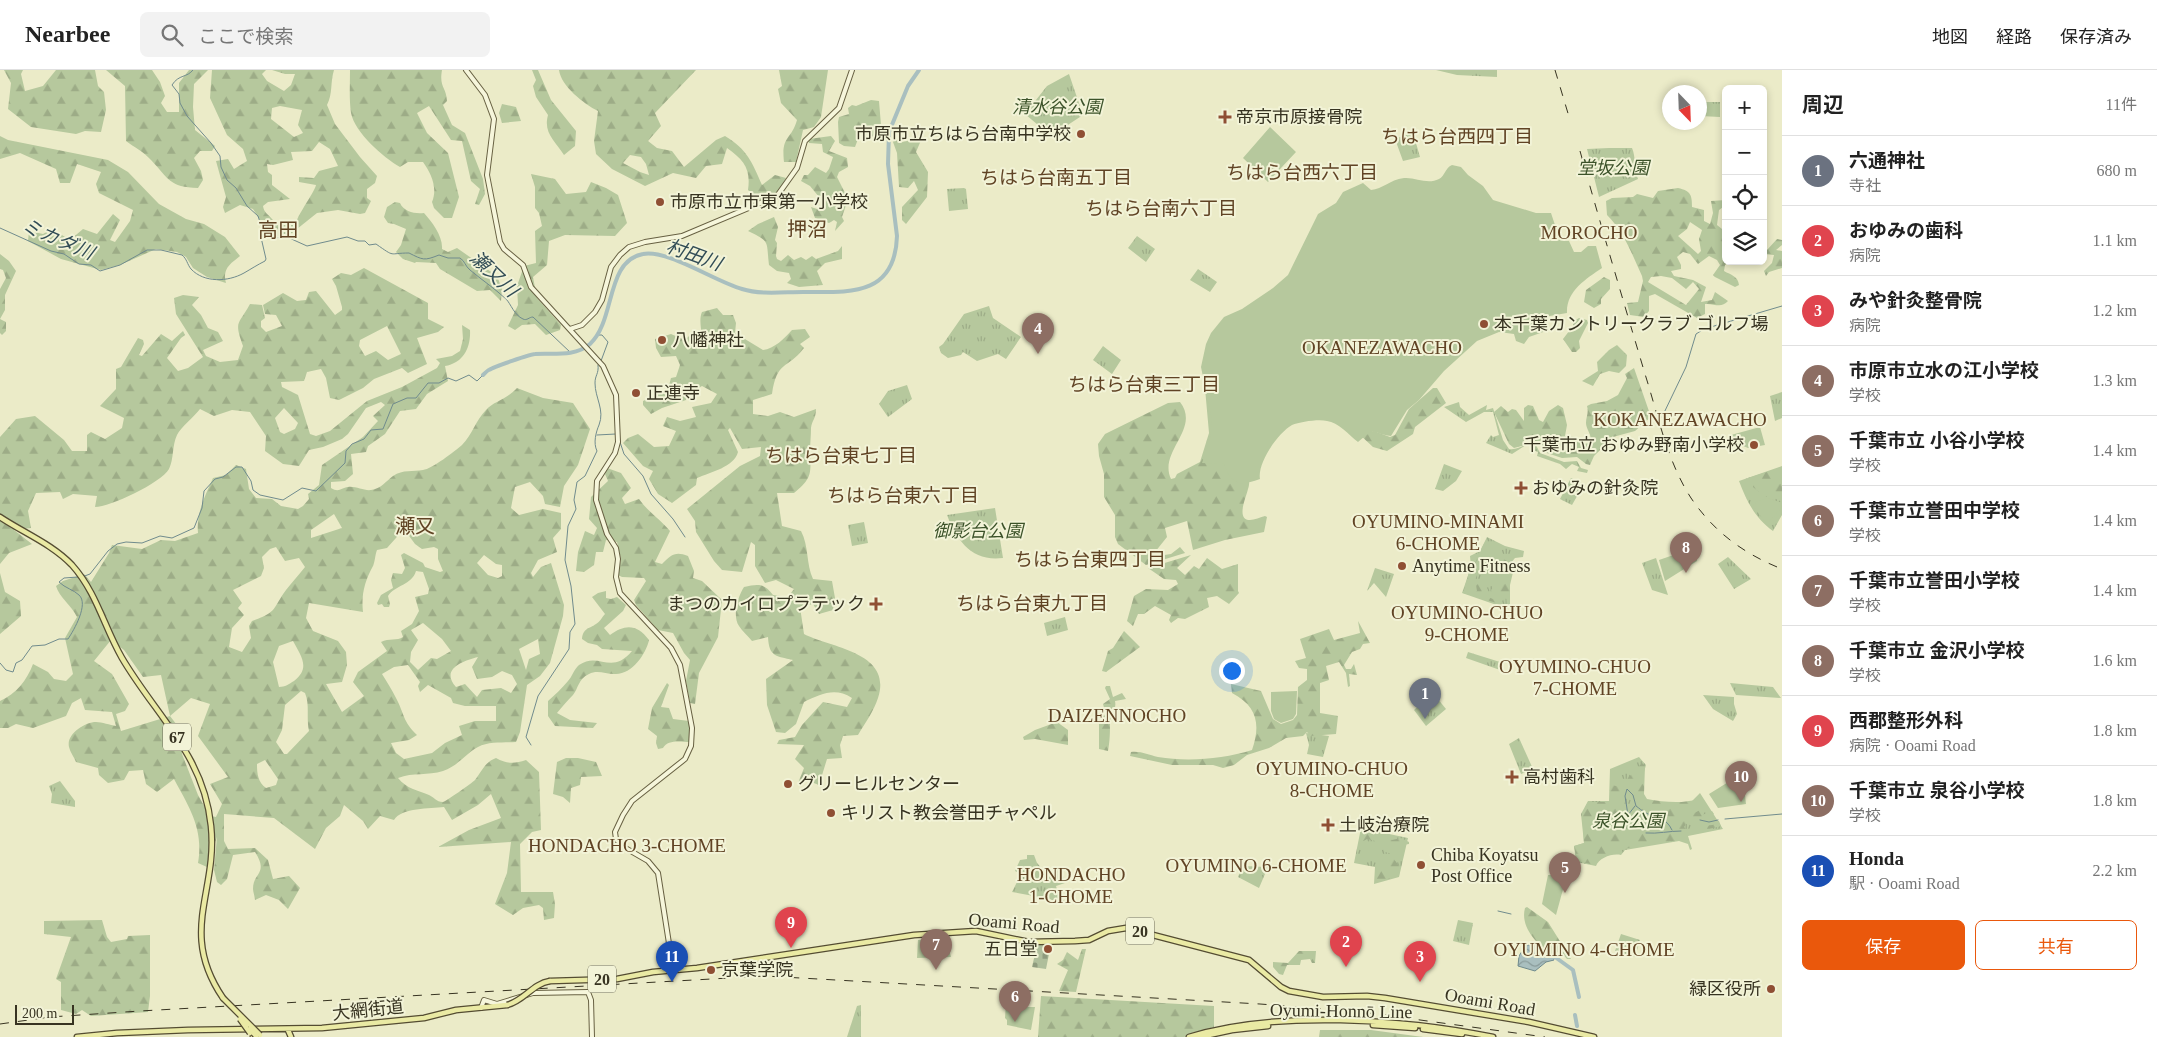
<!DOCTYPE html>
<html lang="ja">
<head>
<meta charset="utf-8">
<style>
  body { margin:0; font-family:"Times New Roman","Noto Sans JP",serif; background:#f2f2f2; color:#222 }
  .controls { position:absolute; right:15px; top:15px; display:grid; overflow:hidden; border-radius:8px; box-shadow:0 2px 8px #0003 }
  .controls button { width:45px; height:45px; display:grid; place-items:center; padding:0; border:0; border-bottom:1px solid #e0e0e0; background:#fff; color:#222; font:25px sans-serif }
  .compass { position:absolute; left:1662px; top:15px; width:45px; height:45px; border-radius:50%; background:#fff; box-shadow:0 2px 8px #0003; rotate:157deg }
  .scale { position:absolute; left:15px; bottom:12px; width:59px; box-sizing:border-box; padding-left:5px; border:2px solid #373321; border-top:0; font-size:14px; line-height:18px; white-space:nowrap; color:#373321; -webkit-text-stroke:4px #f2f3d7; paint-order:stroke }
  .you { position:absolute; left:1231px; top:600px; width:18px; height:18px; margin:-12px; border:4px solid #fff; border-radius:50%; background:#1a73e8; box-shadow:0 0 0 8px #1a73e833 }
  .badge { display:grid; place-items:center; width:32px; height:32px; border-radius:50%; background:#ea580c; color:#fff; font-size:16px; font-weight:700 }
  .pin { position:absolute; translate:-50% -41px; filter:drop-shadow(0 1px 2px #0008) }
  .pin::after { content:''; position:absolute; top:26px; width:18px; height:15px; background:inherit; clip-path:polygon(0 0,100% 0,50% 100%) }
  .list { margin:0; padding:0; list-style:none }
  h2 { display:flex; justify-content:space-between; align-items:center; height:65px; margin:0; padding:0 20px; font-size:21px }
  h2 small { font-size:16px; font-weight:400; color:#767676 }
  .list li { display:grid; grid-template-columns:32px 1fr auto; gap:15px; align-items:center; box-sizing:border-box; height:70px; padding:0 20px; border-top:1px solid #e0e0e0 }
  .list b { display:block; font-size:19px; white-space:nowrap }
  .list p { margin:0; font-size:16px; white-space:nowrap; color:#767676 }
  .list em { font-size:16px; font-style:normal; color:#767676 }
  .actions { display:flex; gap:10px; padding:15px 20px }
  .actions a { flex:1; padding:11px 0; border:1px solid #ea580c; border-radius:8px; text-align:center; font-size:18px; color:#ea580c }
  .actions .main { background:#ea580c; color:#fff }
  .icon { flex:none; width:28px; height:28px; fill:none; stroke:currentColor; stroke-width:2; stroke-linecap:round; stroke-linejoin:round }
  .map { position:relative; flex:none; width:1782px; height:967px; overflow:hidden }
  header { display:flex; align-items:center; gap:30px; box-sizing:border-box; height:70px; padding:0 25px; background:#fff; border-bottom:1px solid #e0e0e0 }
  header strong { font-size:24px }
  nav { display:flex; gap:28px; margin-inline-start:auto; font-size:18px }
  .search { width:350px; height:45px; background:#f2f2f2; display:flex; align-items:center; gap:12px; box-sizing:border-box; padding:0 18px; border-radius:8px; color:#767676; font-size:19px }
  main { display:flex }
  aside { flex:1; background:#fff }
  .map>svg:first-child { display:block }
</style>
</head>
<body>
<header>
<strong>Nearbee</strong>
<div class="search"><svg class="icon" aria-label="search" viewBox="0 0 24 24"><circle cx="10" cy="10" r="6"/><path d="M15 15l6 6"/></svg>ここで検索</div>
<nav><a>地図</a><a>経路</a><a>保存済み</a></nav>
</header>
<main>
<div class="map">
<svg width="1782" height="967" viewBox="0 0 1782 967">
  <defs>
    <pattern id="grass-tufts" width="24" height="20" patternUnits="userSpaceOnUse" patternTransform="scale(1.25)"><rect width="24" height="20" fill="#b6c89d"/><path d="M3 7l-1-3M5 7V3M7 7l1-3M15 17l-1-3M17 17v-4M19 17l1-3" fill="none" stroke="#9dac87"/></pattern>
    <pattern id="forest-firs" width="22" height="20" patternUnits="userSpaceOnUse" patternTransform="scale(1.25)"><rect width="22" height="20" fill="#b6c89d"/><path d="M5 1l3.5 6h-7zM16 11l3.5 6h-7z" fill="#9dac87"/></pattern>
    <pattern id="cemetery-stones" width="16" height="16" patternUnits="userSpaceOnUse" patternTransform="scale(1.25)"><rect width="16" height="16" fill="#afbe9b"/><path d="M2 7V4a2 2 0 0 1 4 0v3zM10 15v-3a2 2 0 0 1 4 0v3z" fill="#8f9b7e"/></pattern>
    <pattern id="water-waves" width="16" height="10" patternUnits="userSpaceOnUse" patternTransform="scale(1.25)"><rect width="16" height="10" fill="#a9bfbf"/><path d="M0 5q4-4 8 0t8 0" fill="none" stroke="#8a9c9b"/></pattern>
  </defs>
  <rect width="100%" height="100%" fill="#ebebc8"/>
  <path fill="url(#grass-tufts)" d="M1436,0H1497V7L1457,5Z
    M1069,4L1083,45L1051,66L1025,44L1047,16Z
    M1700,32H1720V47L1700,46Z
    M1408,64L1414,66L1420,87L1403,91L1395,69Z
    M1609,78H1632C1636,87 1634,99 1638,109L1599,127L1587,79Z
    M964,118L966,119L968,139L949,141L947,119Z
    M1137,166L1155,179L1146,192L1128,178Z
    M1198,199L1217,212L1210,222L1190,210Z
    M989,236L993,248L1021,267L1006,289L998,284L977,291L963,282L961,285L948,288L941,283L939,277L943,274L964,244Z
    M1103,276L1121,290L1112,304L1093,290Z
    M907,315L912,329L888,347L879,334L888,321Z
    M1782,322V348L1775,351L1770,326Z
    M1459,332L1460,337L1469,345L1487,335L1486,340L1493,338L1503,370L1509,379C1517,381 1525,373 1535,373L1540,383L1564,392L1577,391L1581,398L1588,400L1587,403L1577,401L1579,397L1572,394L1566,399L1560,394L1537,386L1538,382L1533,380L1534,377L1526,375L1512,384L1486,373L1491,365L1493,367L1499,365L1493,342H1484L1466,352L1444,337Z
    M1444,394L1462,401L1456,411L1443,421L1435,419Z
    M1782,396V445L1773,461C1755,448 1747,432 1739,411Z
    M1571,408L1584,414L1572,435L1560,429Z
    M995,438L1003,488C972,492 957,471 947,445Z
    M864,452L868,473L852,476L848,455Z
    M1487,467L1505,476L1524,481L1523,487L1515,488L1510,494L1508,539L1462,523L1471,497L1470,486L1480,481Z
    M1728,487L1751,509L1734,519L1718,494Z
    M1656,488L1668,525L1652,520L1642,493Z
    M1375,498L1394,504L1386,527L1374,513L1367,521Z
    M1065,547L1068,560L1047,566L1044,553Z
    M1468,582L1500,592V600L1466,588Z
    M1730,613L1773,617L1781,628L1736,625Z
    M1433,623L1446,639L1426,656L1414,640Z
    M1703,625L1734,627V634L1737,644L1733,651L1713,639Z
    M1306,663L1329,666L1323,687L1307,684L1309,675Z
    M1519,668L1533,699L1521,704L1509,674Z
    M1639,687L1646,695L1640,716L1643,729L1658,733H1690L1700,723L1723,759L1688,766L1692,779L1690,780L1688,774L1679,771L1625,780L1621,785C1612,783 1599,788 1596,796L1576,792L1574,776L1584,773L1581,744L1588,731H1609L1610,699Z
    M60,711L75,731V737L51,733L52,724L49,716Z
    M1361,758L1408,768L1399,807L1374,814L1375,797L1354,793Z
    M1027,785H1034L1037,793L1046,803L1061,798L1065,813L1056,816L1060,829L1067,832L1060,834L1050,829L1012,822L1021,804L1015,801L1020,790L1027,789Z
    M1242,796L1268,797L1259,818L1238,807Z
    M1458,850L1473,853L1469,875L1453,871Z
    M1621,864L1640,870L1635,887L1615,881Z
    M861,935V967H847L857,936Z"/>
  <path fill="url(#forest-firs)" fill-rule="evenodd" d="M4,0H23L21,4L25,21L43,16L56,0H95L98,16L104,22L106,40L101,62L85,61L76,64L31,57L8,39L11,13Z
    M106,0H152L160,12L165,26L161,33L167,42H179V13L189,0H208L194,14L193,37L195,60L215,76L212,81H200L194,88L201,101L203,110L198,118C169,117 169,109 151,90C144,82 134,77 126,71L125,16Z
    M212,0H266L262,4L267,11L284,21L291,15L295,4H285L272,0H334C330,13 333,23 327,35L335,54L360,87L377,106L375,113L367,119V128L371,131L365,143L360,144L338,140L317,143L292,163L271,168L253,139L240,135L225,143L223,137L226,127L216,91L228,89L234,99L247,91L243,79L227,65L210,28ZM280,36L302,40L298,55L303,63L294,67L271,49L272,38ZM319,72L330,79L338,96L319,101L314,108L299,107V112L316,115C315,121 301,140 297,150C287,156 279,158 272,149C268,144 264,143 263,136L268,132L290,129L272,115V105L268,102L267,94L273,95L293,90L291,82L312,81Z
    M350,0H442C439,18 446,16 447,31L443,35L452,55L465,63L483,109L485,124L479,135L475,134L480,119L471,111L462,71L451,70L429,36L417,43L427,63L448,83L459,127L452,148H444L434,138L432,132C438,118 431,103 423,92H408L400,97C383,87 355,63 351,43C349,29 350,14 350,0Z
    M532,0H538L551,30L576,61L575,76L564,85C555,71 543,63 548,45L536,27L533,16L536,10Z
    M559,0H696L655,43L661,56L648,71L657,78L672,81L684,97L716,70L725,66C747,79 752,92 762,115L775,105L786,108L777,126L760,131L748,120C751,99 744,90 727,78L722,94L706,96L696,108L673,103L645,116L612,99L596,84L594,71L598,41C584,34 561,16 559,0ZM630,85L641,87L646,94L649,105L640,102L623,93Z
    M779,0H828L821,47L814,57L803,60L796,92H784C781,65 791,71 797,50L781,33L778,19L782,16Z
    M871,30L879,31L882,67L879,72C871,64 867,63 856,64L858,69L855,77L844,76L839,73L838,52L839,47L849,44L848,38L852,35L856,36Z
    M502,34L516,37L521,51L502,53L499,43Z
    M898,65L902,72L922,68L916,82L928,102L927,127L906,154L902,150V137L918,120L914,111L908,118L899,117L897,83L893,72Z
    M0,66L8,70L108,90L128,102L159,134L186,149L204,154L225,167L240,186C230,194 222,199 226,213L207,207L193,198L186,187L177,182L156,179L120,195L101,200L61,189L28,171L29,161L43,164L52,159L70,170L83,159L97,164L113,144L120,150L110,170L115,172L130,151L133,140L99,123L96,114L101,102L77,94L70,113H60L56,99L20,83L0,89Z
    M831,66L835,71L829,81L847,88L848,97L839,102L837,107L848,129L842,147L844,151L835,161L837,152L834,150L829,153L815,148L811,137L817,139L824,133L810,116L801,111L804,105H808L815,97L826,103L829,99L833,87L823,82L822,74L809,73V69Z
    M531,104L555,109L566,124L586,122L591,112L606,118L618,125L627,153L615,166L565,165L549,171L547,195L533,207L537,228L561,255L560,260L546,265L535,254L522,255L515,260L508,256L518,235L517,216L524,196L536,193L535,161L542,156L539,143L535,138V117Z
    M1678,118C1691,121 1692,125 1692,137L1704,140V151L1710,154L1713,143L1711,131L1726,130V135L1719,140L1717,155L1722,159L1726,158V191H1730L1725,195L1724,201C1731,205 1738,206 1739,215L1735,217L1715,207L1713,205L1720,195L1717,190L1709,186L1698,194L1690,184L1683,182L1677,187L1681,195V199L1671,201L1674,206L1693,210L1706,217L1701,232L1712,230L1715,222L1728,231C1721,239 1714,233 1705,234V244L1697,248L1655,224L1649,226V241L1644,247L1630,245L1627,233L1638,232L1643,211L1642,206C1632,184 1624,162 1607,145L1606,131L1612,128L1633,127L1637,124L1653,128L1658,121ZM1690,152L1702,160L1699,169L1701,181L1698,184L1678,166L1687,159ZM1661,206L1672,208L1686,219L1693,212L1699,219L1686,235L1648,212L1651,207Z
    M395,132L400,133C404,142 415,144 424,143C432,152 443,166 442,179L448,182L457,178L497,206L502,219L501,231L490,220L477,221L440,199L436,193L416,192L415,193L403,189L396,182L401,175L406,159L394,154L388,153L384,147L387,137Z
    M774,147L778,157L775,170L777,173L776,186L777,189L781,191L788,185L794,190L801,187L806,190L812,186L816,189L838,181L842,176V189L825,193L817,201L823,215L799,217L787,213L791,209L789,203L777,201L769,195C766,171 771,172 748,161L758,154Z
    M1777,169L1782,170V175L1776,180L1782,181V198L1769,202L1766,206L1764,201L1772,193L1774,185L1763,184V179L1767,180Z
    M0,184L9,191L16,201L5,225V240L0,249L6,252V261L2,265L0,263V219L6,208L3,200L0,199Z
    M364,198L428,233V249L444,257L438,262L417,268L427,294L408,303L402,298L374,309L363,318L339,330L330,328L326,308L321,299L307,302L304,311L281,312L282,317L298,325L310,364L316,366L330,361L367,331L402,317L437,298L440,293L436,289L452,286L460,281L463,269L462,255L470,260C471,278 463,293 445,296L448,311L427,324L416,339L400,341L385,364L368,376L366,382L351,384L353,404L345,411L331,412V418C339,423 341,418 348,417C356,416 364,421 371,420C381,419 386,411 393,406C403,399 413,402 423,400C432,399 455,381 462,375C472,365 476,350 486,340C494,331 506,330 517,318L543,328L573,333L590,359L578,395L564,416L560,437L545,434L543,426L530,412L515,417L511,438L519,445L543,439L561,443V459L553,468L557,482L538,490L531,503L533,507L541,497L551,493L564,535L563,546L550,593L540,606L527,615L520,662L516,672C504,673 489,671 478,677C465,684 458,696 443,701C428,706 413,702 398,708C407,719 417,720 429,725C434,727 436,732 443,732C445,732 472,713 475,710C482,701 485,692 496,688C507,694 514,694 526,690L539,702L541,760L532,762L520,774L521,822H553L555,834L554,848L544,850L543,838L539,835L523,838L513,845L495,834L507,803L511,772L438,777L469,760L501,748L491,724L478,735L452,750L444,737C430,739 402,737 394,750L380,746L368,759L363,751L344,735L340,746L326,758L315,779L274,748L224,744V771L228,779L255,778L268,790L273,809L289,806L300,818L288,839L279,830L266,825L255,830C255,827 253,822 253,819C253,802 269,804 255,782L233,785L227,809L221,815L217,812L214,800L217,767L207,797L198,793C204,759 189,737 174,709L157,722L146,714L143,700L129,701L124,710L108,713L99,705L98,698L76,692C74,687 70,682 69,677C66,664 85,652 96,652C102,652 110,655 116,656L112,642L85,640L81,628L72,633L66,646L33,658L16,654L8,658H0V631C16,624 27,610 33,594L48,602L54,609L66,611L73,604L65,568L77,547C72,536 59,527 56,516L63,511L84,504L91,512L109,483L112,475L142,479L161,470L175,471L198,463C196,443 205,426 213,408L226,405L236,395L246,399L249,419L256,428L272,429L281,436L298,439L303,436L309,429L308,424L319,415L322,395L363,367L378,351L373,346L385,335L381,332L366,338L348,364L342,369L323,377L309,380L299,396L283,394L265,381L266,366L250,342L232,340L214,346L200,339C195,346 180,358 177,365C172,375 174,389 169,399C161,413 110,437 95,437L97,426L73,424L63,429L60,422L36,423L28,441L31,458L14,460L32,474L9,483L0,494V367L16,349L35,346L64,370L72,381H87V365L91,362L105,369L122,358L124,348L100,336L116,319V299L121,297L138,268L143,270L144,274L139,285L142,286L161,264L172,271L183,261L185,265L181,268L167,288L178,301L188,298L203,287L176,244L174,228L183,225L199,227L192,235L201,245L208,258L218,262L223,271L203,280L206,286L220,292L238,290L243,276C234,250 238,256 250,234L262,235L265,248L261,251V257L266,262L282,256L276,245L265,244L263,235L283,223L297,231L306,230L309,222L316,221L335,245L342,240V237L336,216L332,209L341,203L351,205ZM387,256L401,284L388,290L376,281L365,286L359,276L360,270ZM284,338L298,353L295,359L284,364L280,362L275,348ZM334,444L342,458L311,468V460ZM404,459L415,474L422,479L434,477L438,479V489L443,501L440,502L425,497L423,493L404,483L401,485L405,498L402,504L393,503L391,510L393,518L381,525L377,533L378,535L382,534L384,537H389L390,534L388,526C395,515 412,515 416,501L423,502L429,519L428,524L415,527L419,541L412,554L401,561L403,567C397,571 389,568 381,572L387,581L358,602L353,612L364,626L342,642L326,614L342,612L347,595L346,582L338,571L313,561L306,548L309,533L363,542C361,524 365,511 373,496C375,492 375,485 377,480L387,478ZM276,477L285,491L299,488L305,497C299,505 292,512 286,520C272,539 278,542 252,551L249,556L251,568L242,582L229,577L232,558L244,545L238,538L242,533L233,520L261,506L264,498L262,487L270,479ZM484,485L496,494L502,495V506L498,508L488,505L477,493ZM423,553L442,569L451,581L437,589L431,588L418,600L410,592L411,582L418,570L411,560ZM538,569L540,584L529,589L526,600L519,579ZM111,570L124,580L143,607L161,605L170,646L121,661L116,644L125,641L129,634L112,604L94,591ZM293,571C301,586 311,598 294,611C289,614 285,617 279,617L273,592L279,576ZM478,587L472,597L477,609L492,607L502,601L512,605L517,614L511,623L501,618L482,620L477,627L465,614L456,617C440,599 463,591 478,587ZM408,595L420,612L418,616L420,622L428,615L451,628L453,633L465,636H496V651H475L459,656L462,665L445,673L432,683L404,689L396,683L391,673L409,670L417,665C403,652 404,643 396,628C392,620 387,612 382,604L394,597ZM301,621L305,623C310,635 306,647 309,661L287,684H284L276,672L282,660L285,635ZM191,628L210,634L198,666L228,707L210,714L222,734L216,747L210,746L198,725L182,684L183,663L170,646ZM265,690L278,709L276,715L266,718C258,712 257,704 257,694Z
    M1604,207L1610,210V219L1601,229V234L1594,238L1584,232L1586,220Z
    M717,238L723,245H733L736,253L735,263L763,280C774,279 785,268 792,260L805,259L810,267L800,274L804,278C787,300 777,290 772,324L753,330V344L768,346L780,342L794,347L816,339C816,349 812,350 811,358C811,366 810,374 810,382C811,404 812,408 794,423H777L782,456L801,461C809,476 806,494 813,509L832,511L835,528L833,540L819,544L813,534L800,537L804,564C831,578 893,582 878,628C874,641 865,653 858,665L843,666L840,675L842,688L827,689L819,715L806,710L801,715L798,713L804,698L795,689L804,675L777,674L779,670L795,667L802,655L823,632L847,637L852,628C835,617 821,624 804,632L796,654L785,663L776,662L767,635L766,609L793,590C776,586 769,587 768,567L752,571C748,566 742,561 739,556C732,546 738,526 744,517C758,514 764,513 773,525L788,527L794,519L776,510L765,513L755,496V475L751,472L742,502L722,500L714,491L696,462L695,451L687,439L740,396L760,386L761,377L742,379L730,358L728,360L738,382C734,397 711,402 697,408L696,415L672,433L658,424L649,409L653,401L643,396L623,373L628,368L638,364L654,377L669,376L676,361L663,356L667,347L680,351L696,347L692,337L711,333L717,324L702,316L688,324L686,330L662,338L651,344L643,335V331L668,319L671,308L676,307L680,295L676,286L661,287L656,278L655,269L671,264L685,270L690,265L701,271C703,262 698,251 702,242Z
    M1579,248L1587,250L1588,253L1579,271L1580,278L1576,282H1572L1563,269L1573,256L1574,251Z
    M1617,275L1627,285L1626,296L1619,303L1609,301L1600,304L1593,316L1582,311L1598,301L1597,292L1609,280Z
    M1203,296L1249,403C1249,408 1250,414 1248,419C1247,425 1235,450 1250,450C1254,450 1261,447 1265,446L1267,447L1264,462L1225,470L1193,480L1187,451L1165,458L1167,467L1151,487L1171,484L1180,477L1185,483L1146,495L1118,474L1115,467V445L1104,427V404L1099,386L1098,374L1105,364L1168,333L1180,332C1201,359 1158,381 1171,409L1175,408L1177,404L1200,392L1209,363Z
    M1634,298L1651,347L1635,361L1613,367L1594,386L1590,395L1586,394L1577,387L1562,388L1544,382L1540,371L1514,378L1509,374L1494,342L1501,336L1508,342L1512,339L1516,340L1524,351V338L1528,335L1533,336L1539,350L1543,352L1549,341L1558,335L1563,338L1567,355L1565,366L1576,367L1584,374L1590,373C1593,365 1586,360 1586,353C1586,347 1589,343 1587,336L1591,334L1607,331L1618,325L1627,308L1625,304Z
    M1433,318H1437L1446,333L1415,357L1413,364L1387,381L1373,377L1359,364L1374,361L1390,367L1395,365L1409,339Z
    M1782,397V432L1772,427H1765L1753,417L1755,412L1748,411V408Z
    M607,398L621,403L631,418L622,428L625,434L639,429C649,443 659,448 670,461L655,492L662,494C671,485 675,481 688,486L694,501L693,508L702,511L722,530L718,567L699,603L695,634L690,633L686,611L690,590L684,583L673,563L658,560L636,535L634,530L646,511L644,508L622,507L618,505L621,489L617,472L606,470L603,482H596L594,495L584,502L576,501L578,482L585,461L594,465L597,458L589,449L591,427L608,411L605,404Z
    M1484,474L1486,475L1483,487L1478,488L1474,496L1479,500L1475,510L1469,517L1474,523L1477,521L1476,515L1478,514L1487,518L1490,525L1488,527L1493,529L1498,524L1492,523L1491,520L1496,514L1501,512L1502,500L1494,492V489L1502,486L1505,490L1510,489L1514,498L1510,515V538L1507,536L1506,526L1500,534L1463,523L1471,495V487L1479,483Z
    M1191,485L1177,498L1185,505L1194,496L1199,499L1207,488L1222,499L1238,494V521L1239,523L1229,534L1217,526L1207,528L1209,537L1185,549L1178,548L1171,553L1169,550L1171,545L1155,536L1144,544H1138L1133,556L1127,551L1134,526L1146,519L1168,520L1178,514L1176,510L1164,509L1148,498Z
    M0,503L5,522L20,531L21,546L0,564Z
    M606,521V528L611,529L617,527L626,535L623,541L604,558L610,565C625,554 637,554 649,570C646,584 632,604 616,604C607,605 598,599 589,604C578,609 578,619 573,625C567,631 562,637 557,643L570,650L597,653L593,658L555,656L548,646V631C555,625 562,618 568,611C572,607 574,599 579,595C599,581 611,606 632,581L602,579L597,575L588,573L582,569C583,558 589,559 596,554C600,552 602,547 605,544L592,527L598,523Z
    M1358,551L1370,573L1363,574L1360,579L1352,582L1344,595L1346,599H1351L1354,594L1357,605L1349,604L1350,616L1348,617L1346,603L1339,592L1326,596L1329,610L1320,613V643L1338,646L1336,664L1310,666L1307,662L1303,666L1286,668L1269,678L1247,685L1234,695L1223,698L1213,695H1172L1130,686L1131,682C1142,681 1148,685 1158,687C1188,692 1223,689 1252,680C1261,654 1257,636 1232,623L1231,614L1261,621L1273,649L1281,654L1293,650L1297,645L1298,617L1307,610V599L1299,598L1295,591L1306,588L1300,569L1329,559L1334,570L1360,563Z
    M1124,561L1140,577L1106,602L1102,601L1108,581L1113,578Z
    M667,613L669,615L661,637L669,638L673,649L689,651L690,672C681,672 668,669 663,678L658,679L656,673L657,666L648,659L652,638Z
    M1106,616H1110L1113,627L1122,623L1126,629L1115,631C1117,640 1110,644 1110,652C1110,662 1110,670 1108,681L1099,679V647L1106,645L1103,634L1110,629L1105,618Z
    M1057,652L1068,660V675L1035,669L1024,670L1023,667L1035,660Z
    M566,688H578L596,692L602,706L581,707L580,715L571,718L570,733L563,727L553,724L557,692Z
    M1628,693L1630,696L1627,699L1616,703L1612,715L1620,717L1642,693L1645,696L1644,724L1647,729C1664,732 1682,734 1698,729L1699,731C1696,739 1691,742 1682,742L1678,749L1659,748L1650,751L1636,741L1633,728L1628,720L1624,723L1628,750L1623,764L1631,768L1649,761L1659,752C1679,758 1683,749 1700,740L1702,741V745L1712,741L1714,744L1707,748L1690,749L1684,757L1687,760L1693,757L1698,751L1701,756L1713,755L1716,751H1719L1721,756L1686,765L1688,773L1679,770L1622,779L1620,784C1611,781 1598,786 1595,795L1577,791L1574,776L1584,773L1582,744L1588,732H1610V700Z
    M1361,763L1386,767L1392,770L1401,768L1409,772V774L1403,775L1402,779L1393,784L1385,782C1383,772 1376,771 1367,769L1360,773Z
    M1385,785L1393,788L1400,797L1399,806L1375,812L1376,795L1380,792L1382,787Z
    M1527,837L1548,852L1571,889H1567L1560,881L1551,885C1536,873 1520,857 1525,838Z
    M102,850L107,867L111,872L127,869L128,866L150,865V926L148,942L91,946L82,940L76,944L61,940V912L56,909L71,867L44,864V851Z
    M1082,879H1086L1076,922L1059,921L1068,900L1057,894L1063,890L1067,882L1078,890Z
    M1299,881H1316L1315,893H1312L1310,889L1301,890L1300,895H1287L1283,905L1279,904L1273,897V892L1288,893Z
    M1041,926L1214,936V957L1184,967H1038Z
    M1320,960H1371L1423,967H1319Z"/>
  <path fill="url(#cemetery-stones)" d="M1037,875H1047L1046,883L1049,884L1046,899L1032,897Z"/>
  <path fill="#b6c89d" d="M1270,57L1296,82L1268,112L1243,88Z
    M1452,95L1461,97L1468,105L1483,116L1493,130L1536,143H1551L1555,155L1554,168L1569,171L1574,182H1581L1588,176H1596L1602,198C1586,209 1566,221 1567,243L1538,248L1545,256L1546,261L1529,267L1524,274L1516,271L1514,264L1499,262L1477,271L1444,301L1419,330L1407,340L1391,366C1371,364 1378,355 1358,372C1349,365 1338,352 1327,351C1318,349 1300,352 1292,355C1278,363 1257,393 1260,409C1240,416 1232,416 1224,394L1202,393L1210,368L1212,351L1201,297L1206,274L1211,263L1224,247L1242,239L1273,218L1288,205L1318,144L1336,133L1343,122L1363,113L1371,120C1383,119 1389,110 1404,108C1416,107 1427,115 1439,109C1445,106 1445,98 1452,95Z
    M1760,357L1765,375L1748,378L1741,375L1734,377L1733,369H1729L1728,367L1731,365Z
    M1767,428L1780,432L1782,437L1769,452L1766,453L1753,436L1756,432Z
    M1688,480L1697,488V491L1665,511L1659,490Z
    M1297,621L1296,644L1293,649L1281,653L1274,649L1271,641V622Z
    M1743,707L1746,734L1718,738L1709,724L1730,711Z
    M1553,803L1562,805V809L1565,812L1556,845L1542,834L1548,805H1552Z
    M946,869L951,887L917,888L918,870Z
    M1006,933L1028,934L1027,937H1035L1031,960L1007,955V950L1005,948Z"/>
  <path fill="url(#water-waves)" stroke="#708b8d" d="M1526,875H1534L1539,881L1542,880L1551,885L1554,890L1546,892L1535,901L1518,896L1519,886Z"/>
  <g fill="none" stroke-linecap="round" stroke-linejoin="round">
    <path stroke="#708b8d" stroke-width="1" d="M193,0C187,8 179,4 172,15L179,24L180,33L187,46L211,73L220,86L221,97L227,110L236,118L247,136L258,146L263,161L273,168L287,167L307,176L347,167L358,171H365L369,175L376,174C396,188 388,183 409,183C423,190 424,191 439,185L448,188H460C465,191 465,196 470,200C482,210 494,218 506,229C511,234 514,245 523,249C527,251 529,247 533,247L571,283
      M0,158L51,181L64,184L79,194L91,195L100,201L120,195L147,180H161L182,185C187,189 187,194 191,199C204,213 228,212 244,203C251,199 257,195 265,191L266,189L260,163L262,161
      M599,265H602L608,272L601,291
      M1662,347L1686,297L1696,264L1704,259L1782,236
      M597,365L616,364
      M620,372L624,384L643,406L651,424L673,449L685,467
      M82,507L90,504L108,481L117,474L126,472L142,473L160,466L172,468L194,458L202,438L204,421L215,409L223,407L236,397H242L251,411L253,420L260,425L283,430L302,418L316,421L345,393L346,381L352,374L364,369L371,360L383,359L393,334L407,328H416L428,313H439L448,308L456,311L469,305L477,311L483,305
      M0,593L6,600L13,602L16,593L22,590L32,576L45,575L59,569H68C74,560 89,534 79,525C74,520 65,518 59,512L64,508L78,507
      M531,675L526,667L538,626L569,579L570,562L575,554L571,516L565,490L568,456L576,439L574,430L577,412L585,406L597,381C593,373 596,362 599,355C605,340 595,328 595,313C595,305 599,304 598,295
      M1628,745L1625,726L1627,719L1633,725L1636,736C1639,738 1642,741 1646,743C1657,749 1666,747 1672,760
      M1725,749L1782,744
      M1700,750L1709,752L1718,750
      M1628,753V745L1635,736
      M1646,763C1658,764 1669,761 1681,761
      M1498,841L1511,844"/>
    <path stroke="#a9bfbf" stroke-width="4" d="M483,305C484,304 488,300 489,300C493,297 531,284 535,284C554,283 575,287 590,274C616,250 605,191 643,184C667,179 716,212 742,219C761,225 783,222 803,222C849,222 895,227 897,166L888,94L889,62L908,16L919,0
      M1550,888L1555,887L1573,900L1579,927
      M1575,945L1577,956"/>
    <g stroke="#676042" stroke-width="6">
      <path id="secondary" d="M466,0L485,25L494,49L487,105L500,172L504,179L523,195L531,217L603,296L616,325L618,372L615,383L597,411L596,430L607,464L616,478L618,489L616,507L620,523L671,578L680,595L692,658L691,676L685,689L632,731L623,745L615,762L616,769L622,776L648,791L658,803L673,899
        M570,259L582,255L595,242L602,230L611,197L620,185L629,177L645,172L682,166L777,126L797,98L805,71L839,38L852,0
        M481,938L484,930L497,934L533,923L588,922L591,930L592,967"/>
    </g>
    <g stroke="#544c32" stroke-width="7">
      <path id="primary" d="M0,447C24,463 52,474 72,495C97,523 104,557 122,588C156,646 204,685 211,756C218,822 178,862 223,928
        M550,911L617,909L653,902L697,898L914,865L976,861L1029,872L1075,871L1089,870L1108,861L1126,858L1249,890L1281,917L1289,921L1323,927L1367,926L1385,928L1529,952L1594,967
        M1373,955L1415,958
        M1423,959L1462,964
        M288,960L291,967
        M253,966V967
        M77,967L117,963L188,960L322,958L424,948L456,940L507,935
        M1189,967C1275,940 1406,949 1493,967
        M1200,967L1232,960L1268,956"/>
    </g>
    <use href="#secondary" stroke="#f6f6db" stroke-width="4"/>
    <use href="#primary" stroke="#eaeaa4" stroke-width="4.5"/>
    <path stroke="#373321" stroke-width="1" stroke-dasharray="9 9" stroke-linecap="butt" d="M1555,0L1570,50
      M1580,81C1601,156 1623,230 1645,304C1658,345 1667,391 1691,428C1714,462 1744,484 1782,499
      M0,954L50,947L140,941L765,906L1260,934L1354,941L1545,967"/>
    <g stroke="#544c32" stroke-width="7" stroke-linecap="butt">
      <path id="primary-bridge" d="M223,928L260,965
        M507,935C524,931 532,914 550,911
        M240,949L250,963
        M250,959L256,966"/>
    </g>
    <use href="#primary-bridge" stroke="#eaeaa4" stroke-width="4.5"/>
  </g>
  <g fill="#8f4f34" stroke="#f2f3d7" stroke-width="2">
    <path d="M1222.5 39.5h5v5h5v5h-5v5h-5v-5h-5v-5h5z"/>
    <circle cx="1081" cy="64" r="5"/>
    <circle cx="660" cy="132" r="5"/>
    <circle cx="1484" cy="254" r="5"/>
    <circle cx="662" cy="270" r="5"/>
    <circle cx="636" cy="323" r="5"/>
    <circle cx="1754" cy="375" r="5"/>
    <path d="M1518.5 410.5h5v5h5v5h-5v5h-5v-5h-5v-5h5z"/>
    <circle cx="1402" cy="496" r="5"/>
    <path d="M873.5 526.5h5v5h5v5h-5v5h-5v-5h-5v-5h5z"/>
    <path d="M1509.5 699.5h5v5h5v5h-5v5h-5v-5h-5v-5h5z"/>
    <circle cx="788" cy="714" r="5"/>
    <circle cx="831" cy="743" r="5"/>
    <path d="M1325.5 747.5h5v5h5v5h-5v5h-5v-5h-5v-5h5z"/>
    <circle cx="1421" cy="795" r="5"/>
    <circle cx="1048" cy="879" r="5"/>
    <circle cx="711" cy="900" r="5"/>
    <circle cx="1771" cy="919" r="5"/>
  </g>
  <g text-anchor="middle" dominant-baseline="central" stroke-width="4" stroke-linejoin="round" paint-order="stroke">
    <g fill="#f2f3d7" stroke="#6f6d58" stroke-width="1">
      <rect x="163" y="653.5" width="28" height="27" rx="4"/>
      <rect x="1126" y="847.5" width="28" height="27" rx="4"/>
      <rect x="588" y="895.5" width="28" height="27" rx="4"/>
    </g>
    <g font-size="16" font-weight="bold" fill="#373321">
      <text x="177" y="667">67</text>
      <text x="1140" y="861">20</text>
      <text x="602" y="909">20</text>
    </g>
    <g font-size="18" font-style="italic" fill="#3b5229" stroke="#f2f3d7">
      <text x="1057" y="37">清水谷公園</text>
      <text x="1613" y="98">堂坂公園</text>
      <text x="978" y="461">御影台公園</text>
      <text x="1628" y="751">泉谷公園</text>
    </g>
    <g font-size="18" fill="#373321" stroke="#f2f3d7" text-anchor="start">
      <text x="1236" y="47">帝京市原接骨院</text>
      <text x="1071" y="64" text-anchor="end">市原市立ちはら台南中学校</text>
      <text x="670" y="132">市原市立市東第一小学校</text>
      <text x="1494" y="254">本千葉カントリークラブ ゴルフ場</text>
      <text x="672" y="270">八幡神社</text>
      <text x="646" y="323">正連寺</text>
      <text x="1744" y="375" text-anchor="end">千葉市立 おゆみ野南小学校</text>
      <text x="1532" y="418">おゆみの針灸院</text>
      <text x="1412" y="496">Anytime Fitness</text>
      <text x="865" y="534" text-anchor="end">まつのカイロプラテック</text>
      <text x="1523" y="707">高村歯科</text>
      <text x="798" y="714">グリーヒルセンター</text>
      <text x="841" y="743">キリスト教会誉田チャペル</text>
      <text x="1339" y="755">土岐治療院</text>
      <text x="1431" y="785">Chiba Koyatsu<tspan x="1431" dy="21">Post Office</tspan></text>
      <text x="1038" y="879" text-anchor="end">五日堂</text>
      <text x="721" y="900">京葉学院</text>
      <text x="1761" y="919" text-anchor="end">緑区役所</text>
    </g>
    <g font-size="18" fill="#373321" stroke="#f2f3d7">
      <text transform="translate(1014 853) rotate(5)">Ooami Road</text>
      <text transform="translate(1490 932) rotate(10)">Ooami Road</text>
      <text transform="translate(368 940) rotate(-6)">大網街道</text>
      <text transform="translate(1341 941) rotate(1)">Oyumi-Honnō Line</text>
    </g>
    <g font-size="19" fill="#604324" stroke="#f2f3d7">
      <text x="1457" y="66">ちはら台西四丁目</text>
      <text x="1302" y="102">ちはら台西六丁目</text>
      <text x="1056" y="107">ちはら台南五丁目</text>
      <text x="1161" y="138">ちはら台南六丁目</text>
      <text x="1589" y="162">MOROCHO</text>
      <text x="1382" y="277">OKANEZAWACHO</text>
      <text x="1144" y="314">ちはら台東三丁目</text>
      <text x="1680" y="349">KOKANEZAWACHO</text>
      <text x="841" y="385">ちはら台東七丁目</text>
      <text x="903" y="425">ちはら台東六丁目</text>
      <text x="1438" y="451">OYUMINO-MINAMI<tspan x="1438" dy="22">6-CHOME</tspan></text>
      <text x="1090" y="489">ちはら台東四丁目</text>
      <text x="1032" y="533">ちはら台東九丁目</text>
      <text x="1467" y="542">OYUMINO-CHUO<tspan x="1467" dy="22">9-CHOME</tspan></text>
      <text x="1575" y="596">OYUMINO-CHUO<tspan x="1575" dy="22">7-CHOME</tspan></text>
      <text x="1117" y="645">DAIZENNOCHO</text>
      <text x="1332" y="698">OYUMINO-CHUO<tspan x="1332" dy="22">8-CHOME</tspan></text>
      <text x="627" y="775">HONDACHO 3-CHOME</text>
      <text x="1256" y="795">OYUMINO 6-CHOME</text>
      <text x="1071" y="804">HONDACHO<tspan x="1071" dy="22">1-CHOME</tspan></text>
      <text x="1584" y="879">OYUMINO 4-CHOME</text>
    </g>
    <g font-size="19" font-style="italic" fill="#324d56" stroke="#f2f3d7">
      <text transform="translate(58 169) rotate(23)">ミカダ川</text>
      <text transform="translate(694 185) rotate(20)">村田川</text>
      <text transform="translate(494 204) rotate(43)">瀬又川</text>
    </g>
    <g font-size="20" fill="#604324" stroke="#f2f3d7">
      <text x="807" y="159">押沼</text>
      <text x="278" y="160">高田</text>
      <text x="415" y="456">瀬又</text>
    </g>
  </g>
</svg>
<div class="controls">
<button>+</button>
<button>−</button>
<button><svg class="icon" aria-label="locate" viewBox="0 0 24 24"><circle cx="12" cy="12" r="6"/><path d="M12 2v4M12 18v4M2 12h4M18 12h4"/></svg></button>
<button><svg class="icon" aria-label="layers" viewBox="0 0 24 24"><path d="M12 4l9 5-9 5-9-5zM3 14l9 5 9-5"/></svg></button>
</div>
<svg class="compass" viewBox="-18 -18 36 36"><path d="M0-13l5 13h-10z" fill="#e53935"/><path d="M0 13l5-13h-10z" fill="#767676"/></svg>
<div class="scale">200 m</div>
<div class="you"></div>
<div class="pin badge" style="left:1425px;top:649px;background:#6b7280">1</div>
<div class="pin badge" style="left:1346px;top:897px;background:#e0444e">2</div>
<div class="pin badge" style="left:1420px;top:912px;background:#e0444e">3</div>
<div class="pin badge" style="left:1038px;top:284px;background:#8d6e63">4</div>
<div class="pin badge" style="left:1565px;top:823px;background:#8d6e63">5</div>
<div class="pin badge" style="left:1015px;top:952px;background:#8d6e63">6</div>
<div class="pin badge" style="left:936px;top:900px;background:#8d6e63">7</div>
<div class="pin badge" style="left:1686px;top:503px;background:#8d6e63">8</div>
<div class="pin badge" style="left:791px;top:878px;background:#e0444e">9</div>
<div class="pin badge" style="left:1741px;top:732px;background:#8d6e63">10</div>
<div class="pin badge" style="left:672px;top:912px;background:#1a4fb4">11</div>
</div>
<aside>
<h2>周辺<small>11件</small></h2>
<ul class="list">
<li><span class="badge" style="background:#6b7280">1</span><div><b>六通神社</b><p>寺社</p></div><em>680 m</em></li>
<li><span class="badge" style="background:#e0444e">2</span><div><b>おゆみの歯科</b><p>病院</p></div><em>1.1 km</em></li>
<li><span class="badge" style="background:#e0444e">3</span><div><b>みや針灸整骨院</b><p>病院</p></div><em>1.2 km</em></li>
<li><span class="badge" style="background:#8d6e63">4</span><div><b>市原市立水の江小学校</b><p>学校</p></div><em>1.3 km</em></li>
<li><span class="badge" style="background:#8d6e63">5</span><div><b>千葉市立 小谷小学校</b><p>学校</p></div><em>1.4 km</em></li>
<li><span class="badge" style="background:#8d6e63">6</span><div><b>千葉市立誉田中学校</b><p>学校</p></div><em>1.4 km</em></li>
<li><span class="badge" style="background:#8d6e63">7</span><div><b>千葉市立誉田小学校</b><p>学校</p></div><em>1.4 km</em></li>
<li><span class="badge" style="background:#8d6e63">8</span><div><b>千葉市立 金沢小学校</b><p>学校</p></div><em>1.6 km</em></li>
<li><span class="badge" style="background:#e0444e">9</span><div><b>西郡整形外科</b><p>病院 · Ooami Road</p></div><em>1.8 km</em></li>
<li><span class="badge" style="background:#8d6e63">10</span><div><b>千葉市立 泉谷小学校</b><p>学校</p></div><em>1.8 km</em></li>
<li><span class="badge" style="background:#1a4fb4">11</span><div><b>Honda</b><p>駅 · Ooami Road</p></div><em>2.2 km</em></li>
</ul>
<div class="actions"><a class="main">保存</a><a>共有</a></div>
</aside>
</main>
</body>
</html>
